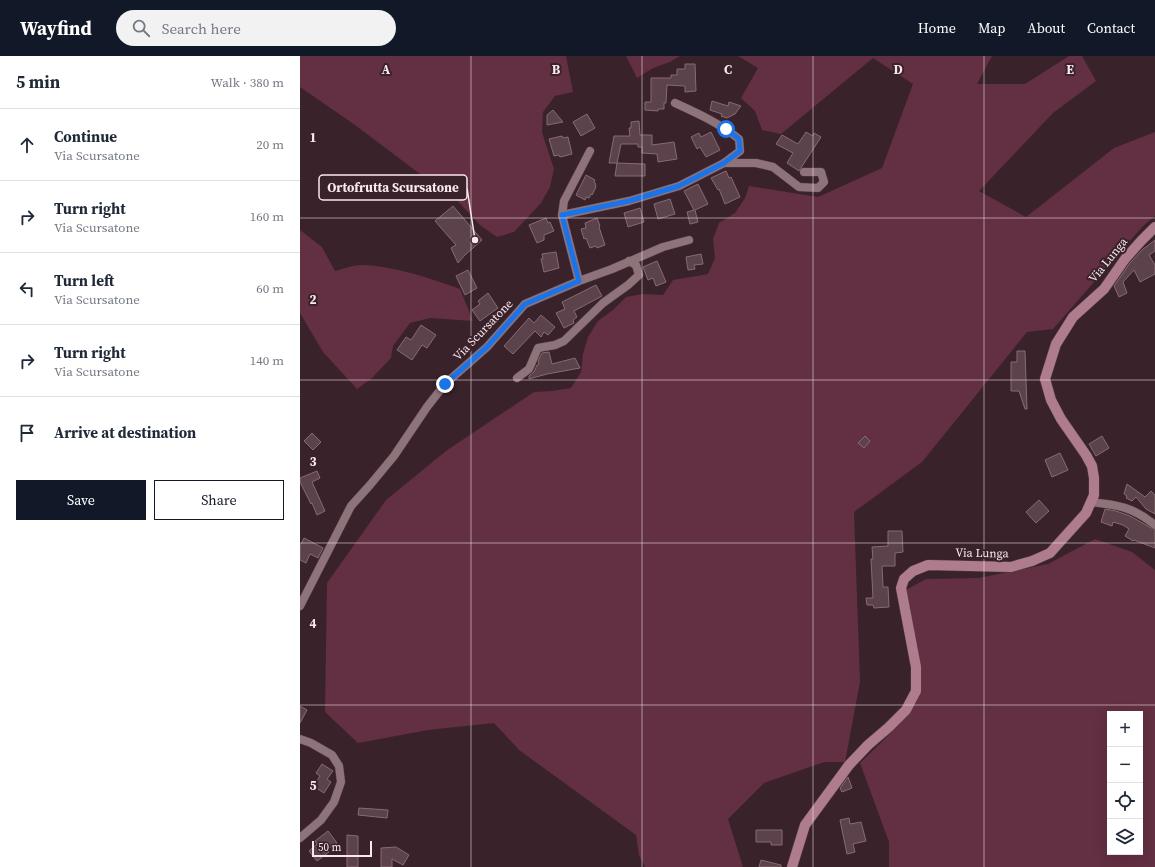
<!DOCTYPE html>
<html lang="en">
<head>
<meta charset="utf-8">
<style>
  body { margin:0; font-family:"Source Serif 4",serif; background:#f2f2f3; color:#1f2937 }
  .controls { position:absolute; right:12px; bottom:12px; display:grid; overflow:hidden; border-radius:0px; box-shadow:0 4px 16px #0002 }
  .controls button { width:36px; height:36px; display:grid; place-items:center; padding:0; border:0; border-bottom:1px solid #e0e1e3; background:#fff; color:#1f2937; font:20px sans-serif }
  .scale { position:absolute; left:12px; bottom:10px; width:60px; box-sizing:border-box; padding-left:4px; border:2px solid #f9e9ed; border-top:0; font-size:11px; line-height:14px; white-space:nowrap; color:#f9e9ed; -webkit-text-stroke:3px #39222a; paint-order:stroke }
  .stop { position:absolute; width:12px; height:12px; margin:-9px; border:3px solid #1a73e8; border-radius:50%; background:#fff }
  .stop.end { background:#1a73e8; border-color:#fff; box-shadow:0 1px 4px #0008 }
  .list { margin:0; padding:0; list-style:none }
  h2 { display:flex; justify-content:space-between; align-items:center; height:52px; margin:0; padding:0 16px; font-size:17px }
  h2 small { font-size:13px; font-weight:400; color:#747a83 }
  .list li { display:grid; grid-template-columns:26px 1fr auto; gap:12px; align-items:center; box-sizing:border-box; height:72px; padding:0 16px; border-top:1px solid #e0e1e3 }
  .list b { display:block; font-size:15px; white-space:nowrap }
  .list p { margin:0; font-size:13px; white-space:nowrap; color:#747a83 }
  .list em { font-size:13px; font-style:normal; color:#747a83 }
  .actions { display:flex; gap:8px; padding:12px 16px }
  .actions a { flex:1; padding:9px 0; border:1px solid #111827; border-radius:0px; text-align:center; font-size:14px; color:#111827 }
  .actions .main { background:#111827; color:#fff }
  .icon { flex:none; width:22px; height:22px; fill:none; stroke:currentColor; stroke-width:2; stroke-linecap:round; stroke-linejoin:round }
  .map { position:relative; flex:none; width:855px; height:811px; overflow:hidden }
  header { display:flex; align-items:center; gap:24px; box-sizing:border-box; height:56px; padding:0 20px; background:#111827; color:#fff }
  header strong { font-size:19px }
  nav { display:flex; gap:22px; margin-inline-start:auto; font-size:14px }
  .search { width:280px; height:36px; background:#f2f2f3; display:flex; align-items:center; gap:10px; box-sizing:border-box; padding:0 14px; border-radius:22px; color:#747a83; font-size:15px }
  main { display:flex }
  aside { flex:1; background:#fff }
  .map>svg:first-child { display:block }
</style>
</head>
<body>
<header>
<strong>Wayfind</strong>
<div class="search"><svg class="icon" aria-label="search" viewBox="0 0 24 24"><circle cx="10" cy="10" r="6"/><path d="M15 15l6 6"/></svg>Search here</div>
<nav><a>Home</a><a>Map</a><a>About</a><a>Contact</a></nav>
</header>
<main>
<aside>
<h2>5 min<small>Walk · 380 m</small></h2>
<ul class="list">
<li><svg class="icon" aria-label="ahead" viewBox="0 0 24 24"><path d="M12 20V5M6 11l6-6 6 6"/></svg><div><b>Continue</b><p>Via Scursatone</p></div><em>20 m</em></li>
<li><svg class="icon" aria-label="right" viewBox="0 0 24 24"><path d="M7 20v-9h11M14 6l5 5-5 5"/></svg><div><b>Turn right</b><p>Via Scursatone</p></div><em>160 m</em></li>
<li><svg class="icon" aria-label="left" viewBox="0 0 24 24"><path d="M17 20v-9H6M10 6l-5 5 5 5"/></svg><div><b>Turn left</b><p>Via Scursatone</p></div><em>60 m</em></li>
<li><svg class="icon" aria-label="right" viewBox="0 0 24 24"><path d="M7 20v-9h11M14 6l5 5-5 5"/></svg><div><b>Turn right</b><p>Via Scursatone</p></div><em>140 m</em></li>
<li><svg class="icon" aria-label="arrive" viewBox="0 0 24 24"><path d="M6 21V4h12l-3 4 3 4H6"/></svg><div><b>Arrive at destination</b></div></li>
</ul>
<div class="actions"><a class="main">Save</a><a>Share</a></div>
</aside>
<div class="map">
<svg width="855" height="811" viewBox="0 0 855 811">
  <rect width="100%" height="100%" fill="#39222a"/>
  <path fill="#632f42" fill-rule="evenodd" d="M0,0H266L273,36L255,40L243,56L242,76L254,113L250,131L241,147L214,176L197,181L180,169L138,124L120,118L55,69L0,31Z
    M326,0H380L370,6L353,12L337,22Z
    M438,0H692L677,28H725L769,0H782L796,25L753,57L679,135L726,161L814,92L855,76V160L843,170L753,273L727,276L622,406L554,456L560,626L545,706H524L464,727L428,763L443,811H345L339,799L336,779L219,694L194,667L128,674L58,687L25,656L27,527L86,444L146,395L234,336L252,335L271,332L281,316L283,298L288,281L298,265L313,254L326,241L343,238L363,239L373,224L408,218L415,202L413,183L419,167L435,157L445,142L449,130L518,141L582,112L613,28L573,2L481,78L462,74L455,55L441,42L458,12Z
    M0,174L22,191L35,215C43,213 53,209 62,209C95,210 129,222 160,233L173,265L130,262L110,267L93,290L91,302L72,322L57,333L23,296L0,257Z
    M795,483L832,496L855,514V811H589V786L560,707L600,668L608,654L617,631L604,535L626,523L679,522L748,508ZM810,658H840V796H810Z"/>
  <path fill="#5c424a" stroke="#876b73" d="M385,8H395L396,35L385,36V30L367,29L366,47H364V53H358V55L345,54V46H351V22H371V19H377V13H385Z
    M412,45L428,50L429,46L441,50L435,58L427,62L421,60L422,58L410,54Z
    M253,54L263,66L247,69V59Z
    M287,58L295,72L281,80L273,66Z
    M339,65L340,79H352V89L374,86L377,103L358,106L357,98L342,97V91H338V88H321L317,107H309L314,80H330L329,72H331V66Z
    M411,76L420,94L406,101L400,91L397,93L391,81L399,77L401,81Z
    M506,76L513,80L514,77L521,81L499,115L487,107L493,97L476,88L482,79L498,88Z
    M262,80L263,82L268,81L272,98L260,101L259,99L254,100L249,83Z
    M317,107L345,108V120H315Z
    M426,115L429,122L431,121L440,141L425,148L419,133L418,134L411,122Z
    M286,119L295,124L294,126L296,128L295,130L296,131L292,139L291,138L289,142L286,141L285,144L276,139Z
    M398,128L408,148L395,154L398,166L390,168L387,156L394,154L384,135Z
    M370,143L375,158L358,163L354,148Z
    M153,150L182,184L165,199L158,207L151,192L156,189L135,165Z
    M340,152L344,166L328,171L324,157Z
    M246,162L248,167L250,166L254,175L244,179V184L237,187L229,169Z
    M297,162L300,170L299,171L305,189L297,192L296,190L290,192L286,182L284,183L281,173L286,172L285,167Z
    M855,184V195L849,199L855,209V218L840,226L834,214L823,226L827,237L819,241L814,230L830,207L843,193Z
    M256,196L259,212L244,216L241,203H243L242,198Z
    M401,198L403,208L394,209L395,213L388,214L386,201Z
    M357,205L366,226L356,230L353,222L348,224L343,211Z
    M168,214L177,232L165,239L156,220Z
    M296,229L302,240L274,255L277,261L273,264L274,267L264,272L256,257L265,253L262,246Z
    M188,237L198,252L180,265L172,254L180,248L178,245Z
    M241,259L255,271L248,279L244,276L241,281L235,275L213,298L204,290L229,262L234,267Z
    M121,269L136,279L127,292L122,289L112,304L97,294L106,281L111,284Z
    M717,295H725L727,353H725L719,335H711V306H717Z
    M249,296L252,308L275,302L280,312L247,318L229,323V320L234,316L237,309L239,308L238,305L242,297Z
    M12,377L21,386L13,394L4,385Z
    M565,380L570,385L564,392L558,387Z
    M802,380L809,392L796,400L789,388Z
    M760,397L768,414L752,421L745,404Z
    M17,415L20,422L12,426L25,455L17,459L12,447L11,448L0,426V422Z
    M827,428L845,441L851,435L855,439V458L846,453L836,441L832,445L826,442L827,440L824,438Z
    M739,444L749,455L736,467L726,456Z
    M805,453L816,455L830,460L855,474V492L834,484L833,485L825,480L829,473L823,469L813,466L812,470L801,466Z
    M588,475H602L603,496L595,497V510H582L583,531H588L589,551L574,552L573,549H567L566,542H573L571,503H573L572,491L588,490Z
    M4,482L23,492L18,502L10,498L6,507L0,504V490Z
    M0,650L7,654L0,667Z
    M22,708L33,715L27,723L31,726L24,737L13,730L20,720L16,717Z
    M548,721L552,732L542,736L540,732Z
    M59,752L88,754L87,762L58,759Z
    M549,762L550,768L561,766L566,785L553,788L555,796L547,798L540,764Z
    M456,774H482V789H471V786H456Z
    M28,775L37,787L27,794L29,796L17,805L9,795L17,788L15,785Z
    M47,779L58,780V811H47Z
    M96,791L109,799L103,809L92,803V811H81V792Z
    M461,804L481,809V811H459Z"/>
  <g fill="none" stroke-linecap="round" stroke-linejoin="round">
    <g stroke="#544047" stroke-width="9">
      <path id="street" d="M424,107H456L473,111L499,131L518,132L524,126L521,116H504
        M262,159L264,145L290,95
        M279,225L312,213L363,191L389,184
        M217,322L229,313L238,292L255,289L264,285L303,247L328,229L339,219L336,209L329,205
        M791,446C818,449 833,451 855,469
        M0,550L51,450L70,429L94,400L127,351L145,328L187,291L225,248L279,225L262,159L329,145L379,130L424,107L440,95L439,83C419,67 397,57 375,47
        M0,683L11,687L32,699L39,710L41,726L34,746L21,764L0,782"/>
    </g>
    <g stroke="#544047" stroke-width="11">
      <path id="secondary" d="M492,811L505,769L549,709L568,689L589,671L606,654L616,635V611L601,532L604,523L613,515L628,509L711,511L732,505L750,497L786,457L794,439V422L792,410L786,399L761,363L751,344L745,323L756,288L773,261L804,233L825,203L841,185L855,171"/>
    </g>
    <use href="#street" stroke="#8f737b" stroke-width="8"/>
    <use href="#secondary" stroke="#ae7c8c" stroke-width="10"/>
  </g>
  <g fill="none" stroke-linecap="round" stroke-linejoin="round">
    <path stroke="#1a73e8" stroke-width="5" d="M145,328L187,291L225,248L279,225L262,159L329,145L379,130L424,107L440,95L439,83L426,73"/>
  </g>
  <path fill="none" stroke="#f9e9ed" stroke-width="1" stroke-opacity="0.55" d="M171,0V811M342,0V811M513,0V811M684,0V811M0,162H855M0,324H855M0,487H855M0,649H855"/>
  <g text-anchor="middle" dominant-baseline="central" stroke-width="4" stroke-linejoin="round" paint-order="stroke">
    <g font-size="12" fill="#f9e9ed" stroke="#39222a">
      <text transform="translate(808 204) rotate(-51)">Via Lunga</text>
      <text transform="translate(183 274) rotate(-46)">Via Scursatone</text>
      <text transform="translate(682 497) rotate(1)">Via Lunga</text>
    </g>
  </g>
  <g font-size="13" text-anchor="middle" font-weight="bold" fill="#f9e9ed" stroke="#39222a" stroke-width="4" stroke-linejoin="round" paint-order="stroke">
    <text x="86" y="18">A</text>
    <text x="256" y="18">B</text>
    <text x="428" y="18">C</text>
    <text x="598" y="18">D</text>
    <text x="770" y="18">E</text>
    <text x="13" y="86">1</text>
    <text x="13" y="248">2</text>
    <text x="13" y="410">3</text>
    <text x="13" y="572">4</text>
    <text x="13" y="734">5</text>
  </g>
  <path fill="none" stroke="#f9e9ed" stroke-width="1.5" d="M175 184L167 132"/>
  <circle fill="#f9e9ed" stroke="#39222a" stroke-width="1.5" cx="175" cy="184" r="4"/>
  <rect fill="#39222a" stroke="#f9e9ed" stroke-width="1.5" x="19" y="119" width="148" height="25" rx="4"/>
  <g font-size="13" text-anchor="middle" font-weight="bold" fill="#f9e9ed">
    <text x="93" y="136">Ortofrutta Scursatone</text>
  </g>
</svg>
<div class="controls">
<button>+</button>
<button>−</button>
<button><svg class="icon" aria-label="locate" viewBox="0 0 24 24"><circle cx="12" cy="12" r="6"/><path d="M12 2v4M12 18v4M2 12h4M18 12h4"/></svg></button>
<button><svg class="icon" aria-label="layers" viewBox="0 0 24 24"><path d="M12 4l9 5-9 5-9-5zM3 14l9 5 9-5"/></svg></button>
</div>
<div class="scale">50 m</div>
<div class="stop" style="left:426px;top:73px"></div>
<div class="stop end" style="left:145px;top:328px"></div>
</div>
</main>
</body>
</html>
